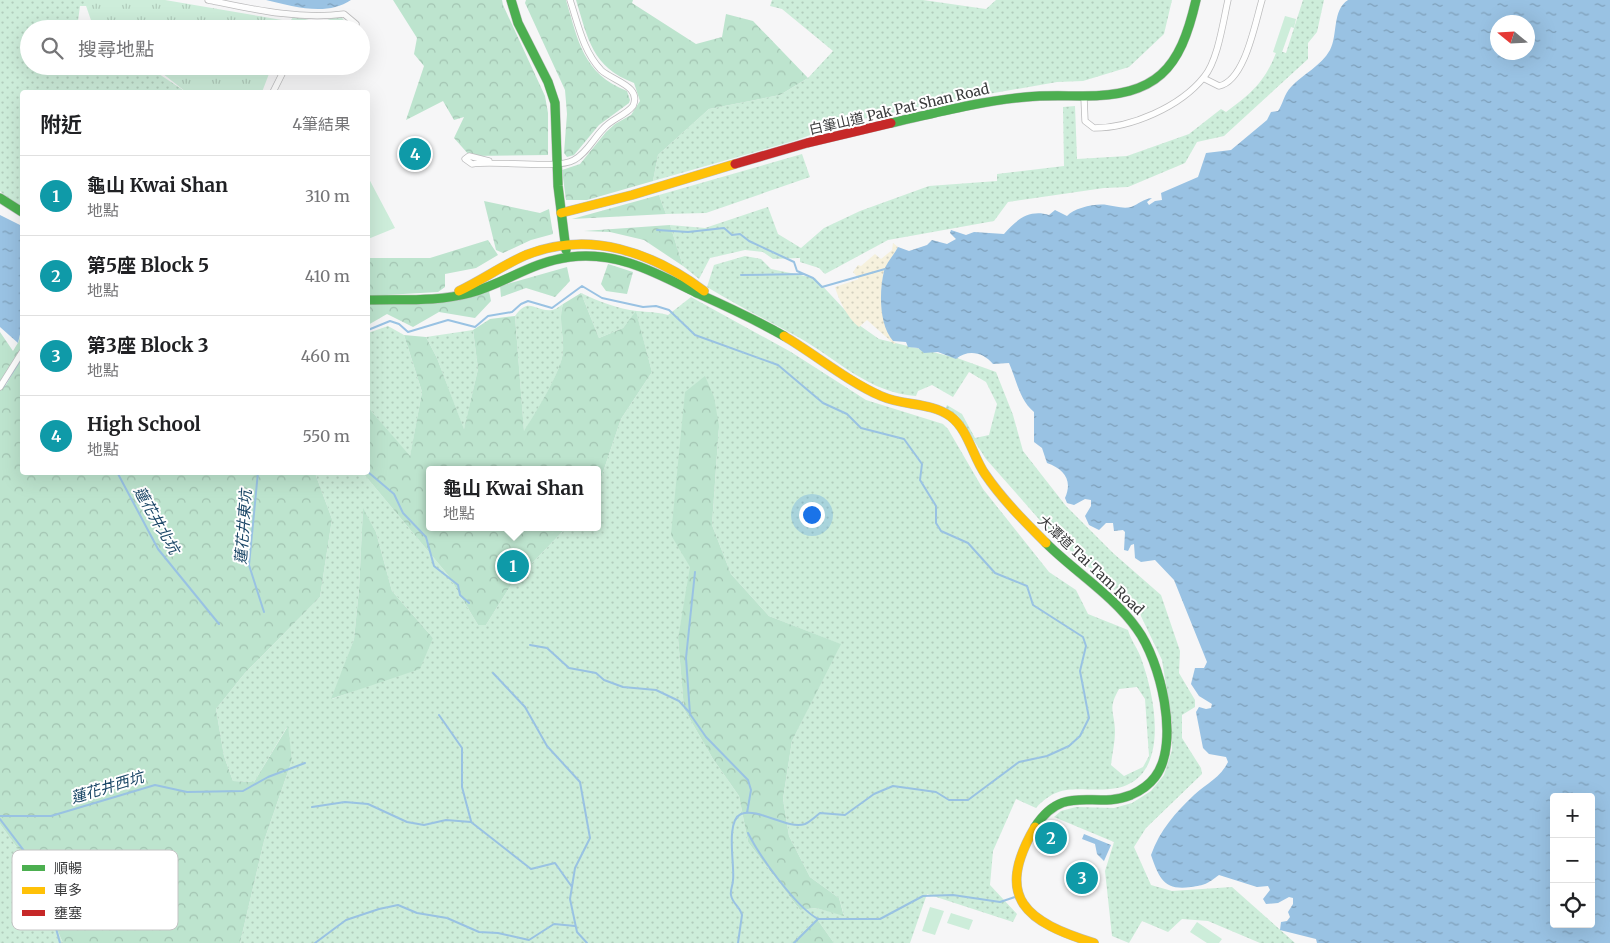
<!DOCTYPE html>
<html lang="zh-TW">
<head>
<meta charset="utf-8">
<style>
  body { margin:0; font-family:Merriweather,"Noto Sans TC",serif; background:#f6f6f6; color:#202124 }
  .controls { position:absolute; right:15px; bottom:15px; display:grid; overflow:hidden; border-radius:5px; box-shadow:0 5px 20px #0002 }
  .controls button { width:45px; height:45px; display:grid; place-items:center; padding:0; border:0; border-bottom:1px solid #e0e0e0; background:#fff; color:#202124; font:25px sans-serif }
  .compass { position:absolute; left:1490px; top:15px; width:45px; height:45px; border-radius:50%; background:#fff; box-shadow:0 5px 20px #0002; rotate:288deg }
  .you { position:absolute; left:811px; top:514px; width:18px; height:18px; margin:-12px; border:4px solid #fff; border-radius:50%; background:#1a73e8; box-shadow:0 0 0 8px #1a73e833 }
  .badge { display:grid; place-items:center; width:32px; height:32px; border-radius:50%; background:#7c7c7d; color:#fff; font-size:16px; font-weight:700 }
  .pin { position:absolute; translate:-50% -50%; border:2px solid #fff; box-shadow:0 1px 5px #0006 }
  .popup { position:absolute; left:426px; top:466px; width:175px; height:65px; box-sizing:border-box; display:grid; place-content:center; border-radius:5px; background:#fff; filter:drop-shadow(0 1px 4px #0005); font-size:16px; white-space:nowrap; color:#757577 }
  .popup b { font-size:19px; color:#202124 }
  .popup::after { content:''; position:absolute; left:50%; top:100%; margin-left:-10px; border:10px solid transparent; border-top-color:#fff }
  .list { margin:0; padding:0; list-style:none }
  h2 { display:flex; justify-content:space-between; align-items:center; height:65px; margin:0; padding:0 20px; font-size:21px }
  h2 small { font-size:16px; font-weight:400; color:#757577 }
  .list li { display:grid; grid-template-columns:32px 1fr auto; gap:15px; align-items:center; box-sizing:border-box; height:80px; padding:0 20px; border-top:1px solid #e0e0e0 }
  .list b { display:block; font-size:19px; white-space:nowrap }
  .list p { margin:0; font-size:16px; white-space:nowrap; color:#757577 }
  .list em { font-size:16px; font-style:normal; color:#757577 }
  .icon { flex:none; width:28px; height:28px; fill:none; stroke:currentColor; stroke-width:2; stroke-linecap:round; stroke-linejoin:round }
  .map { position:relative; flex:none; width:1610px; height:943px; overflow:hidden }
  .search { position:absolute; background:#fff; box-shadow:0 5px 20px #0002; left:20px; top:20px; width:350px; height:55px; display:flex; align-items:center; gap:12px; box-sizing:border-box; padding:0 18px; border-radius:28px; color:#757577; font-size:19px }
  .panel { position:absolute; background:#fff; box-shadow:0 5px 20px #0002; left:20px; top:90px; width:350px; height:385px; border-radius:5px }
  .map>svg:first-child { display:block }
</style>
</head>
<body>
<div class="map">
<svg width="1610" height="943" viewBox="0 0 1610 943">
  <defs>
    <pattern id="grass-dots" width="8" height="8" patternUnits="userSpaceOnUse" patternTransform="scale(1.25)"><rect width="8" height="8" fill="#cdedda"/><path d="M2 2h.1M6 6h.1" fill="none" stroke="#b1ccbc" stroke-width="1.8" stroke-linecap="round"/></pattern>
    <pattern id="forest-crowns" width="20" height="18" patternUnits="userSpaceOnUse" patternTransform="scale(1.25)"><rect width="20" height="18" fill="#bde4ce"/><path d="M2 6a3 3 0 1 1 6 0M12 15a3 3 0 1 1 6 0" fill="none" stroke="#a3c4b2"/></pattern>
    <pattern id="sand-dots" width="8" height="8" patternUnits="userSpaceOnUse" patternTransform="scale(1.25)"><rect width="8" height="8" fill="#f6f1dd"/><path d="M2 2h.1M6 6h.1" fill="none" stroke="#d4d0bf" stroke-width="1.8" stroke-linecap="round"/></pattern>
    <pattern id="park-tufts" width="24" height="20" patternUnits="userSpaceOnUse" patternTransform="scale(1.25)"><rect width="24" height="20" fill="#cdedda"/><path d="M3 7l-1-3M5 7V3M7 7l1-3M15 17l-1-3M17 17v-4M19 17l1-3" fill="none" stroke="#b1ccbc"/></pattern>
    <pattern id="water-ripples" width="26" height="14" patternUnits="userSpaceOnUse" patternTransform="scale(1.25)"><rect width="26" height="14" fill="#99c2e3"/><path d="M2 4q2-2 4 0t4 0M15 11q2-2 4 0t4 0" fill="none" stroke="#7e9fb9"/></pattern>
  </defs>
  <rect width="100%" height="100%" fill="#f6f6f7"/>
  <path fill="url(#grass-dots)" fill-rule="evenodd" d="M0,0H112L97,6H80L78,21L89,29H29V66H147L186,92H22V207L9,200L0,191Z
    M772,0H923L986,9L996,0H1172L1164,34L1129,67L1083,81L1057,82L937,103L840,124L797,140L653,181L658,155L709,109L780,95L808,78L833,51L782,9L770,6Z
    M1303,0H1324L1317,32L1308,43V59L1224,136L1197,142L1185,163L1128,187L1104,188L1008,202L994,221L888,240L825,274L819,268L800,262V258L773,259L763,252L745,250L710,258L699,279L683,266L670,225L705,228L768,207L778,234L801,248L824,228L860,211L929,186L997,181V174L1064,166L1063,107L1075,106L1077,159L1127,156L1189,134L1221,109L1226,112C1252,93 1266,81 1277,50L1286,53Z
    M340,15L346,23L336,29H284L294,16L320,23Z
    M802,154L810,177L706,213L666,214L659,195Z
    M745,256L761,259L771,269L815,278L859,325L879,339L957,358L996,372L1013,415L1023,451L1066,506L1113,553L1161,595L1180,651L1179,673L1195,700V707L1182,715V738L1201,768L1202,774L1146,828L1134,847L1151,885L1172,891L1232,887L1295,943H1260L1208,921L1182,919L1168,932L1142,921L1129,943L1112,936L1105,871L1114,842L1054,817L1061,811L1076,807L1114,808L1132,803L1151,791L1164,775L1172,750V722L1162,660L1139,612L1052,534L986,459L958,416L945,410L947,405L962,414L975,438L989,435L997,404L986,382L969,372L953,397L932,385L918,391L916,396C869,393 837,359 798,337C767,320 736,305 707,287L714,265Z
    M581,293C598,301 618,309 637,311C648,312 657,312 668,315L691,297L791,352L866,400L943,424L948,429L983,489L1049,572L1076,590L1088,614L1128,630C1131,641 1139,650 1142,661C1156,700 1172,784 1110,789C1080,792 1060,781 1036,808L1016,799L993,851L990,885L1017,914L1013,922L927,894L910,943H834L817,919L791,943H240L264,841L292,760L287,727L254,782L233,781L224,756L216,709L245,673L320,597L332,519L315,473H363L448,575L478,625H486L511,585L567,527H597V490L621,419L652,372L636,312L623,328L599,338ZM719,426L712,525L731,574L769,616L840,644L792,741L783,799L789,836L810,877L839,898L844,915L816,908L800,910L748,842L739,796L713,759L684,709L678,638ZM363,509L376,532L392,591L433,638L359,689L332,699L354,639L359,589ZM1137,687L1145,699L1149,756L1143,767L1124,776L1111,765C1112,754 1115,743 1115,732C1115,712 1107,710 1119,689Z
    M563,304C558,321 564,334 563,351C562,372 535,413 524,432L515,316C529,296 535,312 552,310C555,310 560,306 563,304Z
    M388,326L404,335L422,392L410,457L368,407V333Z
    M473,330L478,369L464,430L437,358L426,337Z
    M0,824L27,861L63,943H0Z"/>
  <path fill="url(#forest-crowns)" d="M393,0H502L503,5L545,96L548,113V155L470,156L454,138L464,117L454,120L443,101L406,120L424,66L414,54L417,38Z
    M526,0H566C578,40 583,74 627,91L630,100L629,103L599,125L574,155L567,157L564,153L567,114L565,90L525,3Z
    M576,0H633L632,3L696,44L722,37L726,14L753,21L808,78L780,95L709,109L658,155L653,181L587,200H566L562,170L580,164L606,132L615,124L631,115L640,101L634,83C592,67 588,39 576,0Z
    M659,195L666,214L572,219Z
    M484,201L540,213L549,209L553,234L531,240L503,253L496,250Z
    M670,225L683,266L644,240L610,232L584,231Z
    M488,240L498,255L476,268L445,274V287L438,292L368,296V258H430Z
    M608,264L633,272L627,294L606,291L601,284Z
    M567,267L570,281L555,297L526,288L501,297L500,286Z
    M489,291L491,301L475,318L439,312L413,327L387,314L368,325V305L439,302Z
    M581,293L599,338L623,328L636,311L652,372L621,419L597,490V470H429V527H567L511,585L486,625H478L448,575L363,473L368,472V407L410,456L422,392L404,335L426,337L437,358L464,429L478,369L473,330L490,319L515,316L524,431C535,413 562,371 563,351C564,334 558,321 563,304Z
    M22,326V347L0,384V332L13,351L19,341Z
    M22,356V472L315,473L332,519L320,597L245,673L216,709L224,756L233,781L254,782L288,726L292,760L264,841L240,943H63L27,861L0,824V389L6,385Z
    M705,376L714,397L719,426L712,525L731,574L769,616L841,644L792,741L783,799L789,836L810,877L839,898L844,916L816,908L800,910L748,842L739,796L713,759L684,709L678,638L690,567L671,535L685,392Z
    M363,508L376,532L392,591L433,638L420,669L331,699L354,639L359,589Z
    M817,919L834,943H791Z"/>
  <path fill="url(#sand-dots)" d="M893,243L898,247C894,255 887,263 884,271C878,296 884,319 893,341L896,343L894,344L867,320L859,327C847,318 838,298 835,287L859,279L853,272L858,265L861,266L875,254L881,259L892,250Z"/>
  <path fill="url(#park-tufts)" d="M84,0H165L288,21L285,29H94Z
    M153,66H272L262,92H186Z"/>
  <path fill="#cdedda" d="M1285,16L1296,19L1294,28L1291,27L1281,55L1273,52Z
    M368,177L395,228L368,239Z
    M930,907L944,911L935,935L922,931Z
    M951,913L973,920L969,930L947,923Z
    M1197,922L1222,939L1219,943H1207L1190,932Z"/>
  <path fill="url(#water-ripples)" fill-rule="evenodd" d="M266,0H351C326,17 293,6 266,0Z
    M1348,0H1610V943H1317L1316,939L1280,930L1281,922L1287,921L1290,917L1288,912L1293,904V898L1289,897L1278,903L1266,904L1263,899L1270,890L1268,886L1257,887L1219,875C1207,884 1205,885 1191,887C1164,891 1159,878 1151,855C1160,830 1175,813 1194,795C1206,784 1221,777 1228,762L1226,757L1209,754L1203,748L1196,712L1199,707L1206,709L1211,708L1212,704L1199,696L1191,684L1195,668H1204L1207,662L1174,580L1155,560L1141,562L1135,558L1134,544L1131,545L1128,551L1124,550L1125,532L1123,530L1114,531L1113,523H1106L1099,530L1089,525L1085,516L1091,506V500L1085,499L1074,505L1067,503L1065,498C1073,480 1064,469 1047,463L1042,448L1034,442V412C1019,399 1017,381 1009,363L993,364C983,352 968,349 956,359L938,352L924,353L918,348L908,347L906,342L893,341C879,325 879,292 884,271C886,263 894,255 898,247L909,251L927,245L932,240L947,244L956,239L950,233L951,230L966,235L974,232L1004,234C1016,220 1029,209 1049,215L1055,210L1067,216C1074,208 1096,203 1107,205C1114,206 1123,209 1131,207C1139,204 1143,199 1152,198L1147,202L1149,205L1155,201L1162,200L1161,193L1198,177L1206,153L1231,150L1267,120L1271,112L1278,111C1283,104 1284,94 1291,87C1303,74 1321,66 1330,50C1338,35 1332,10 1348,0ZM1498,22H1528V52H1498ZM1554,797H1591V924H1554Z
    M0,215L22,226V326L18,343L0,327Z
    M1084,834L1111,845L1104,861L1097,854L1095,844L1082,839Z"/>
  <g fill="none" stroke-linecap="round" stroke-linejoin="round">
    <path stroke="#99c2e3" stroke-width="2" d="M657,230L688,232L724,228L732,235L740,234L749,241L794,262L797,271L813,278L822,287L885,269
      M741,275L803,274
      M368,330L390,321L399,324L408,332L448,320L475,327L488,316L512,312L521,304L528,301L552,308L582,286L602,298L643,307L656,306L669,310L695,335L778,365L823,403L847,414L861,428L904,439L922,464L920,480L936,506V523L941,531L968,543L995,573L1027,586L1033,605L1083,637L1086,646L1080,671L1089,718L1080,736L1069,746L1047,756L1019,762L968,800H949L936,792L893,786L874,794L845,815L820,813C816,816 810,822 805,824C787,830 758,807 741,814C725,821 735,866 733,880C733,885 730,890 731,895C732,903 740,907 742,915L738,943
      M3,387L19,362
      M117,472L158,549L219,624
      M258,472L249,565L264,612
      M368,472L394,494L403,513L426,537L434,566L458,585L460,595L469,603
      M695,572L686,658L690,714L706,737L748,780L751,790L747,813
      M530,645L547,648L569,668L596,673L604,680L623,687L656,690L679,701L690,713
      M493,673L525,707L547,746L580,782L590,838L575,868L570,899L577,932L587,943
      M439,715L462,748V787L471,821
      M312,807L345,802L368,804L407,822L424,825L446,820L471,822L531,869L555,863L572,887
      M0,816H51L155,785L187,792L243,791L268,777L305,763
      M0,819L41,873L60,943
      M748,833C760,857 796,907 818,919
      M315,943L346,920L379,909L398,905L417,913L447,918L479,932L498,933L529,940L554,924L575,926
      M794,943L818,919H880L923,896L953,895L1000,902L1015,897"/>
    <g stroke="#bcbcbd" stroke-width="7">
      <path id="street" d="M208,0C252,9 299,20 344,14L356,24L348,29
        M1203,78L1219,86C1245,81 1255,23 1262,0
        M273,92L286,66
        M1084,98L1085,121L1094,128C1131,128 1180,107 1204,77C1218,60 1223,22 1228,0
        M489,161L469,156L465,159L472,164C497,160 557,170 574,160C586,154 594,138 603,129C611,119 625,116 633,106C642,86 613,81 601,70C583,51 578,24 570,0
        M0,387L22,352"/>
    </g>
    <g stroke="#bcbcbd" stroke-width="10">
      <path id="fast" d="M511,0L518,23L548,82L555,103L558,186L566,250
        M891,123C935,113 981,101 1026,97C1045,95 1064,96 1083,96C1157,96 1180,70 1196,0
        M0,198L22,212
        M368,300C402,299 437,302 470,293C506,283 531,262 570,257C619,251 656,273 699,294C728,307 756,320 784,336
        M1035,827C1064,782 1094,810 1131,795C1140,791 1149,785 1155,777C1181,743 1160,660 1137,629C1113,595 1075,572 1046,543"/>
    </g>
    <g stroke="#bcbcbd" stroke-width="10">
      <path id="slow" d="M561,213L632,195L735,164
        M459,291C482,280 503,265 526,255C590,230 652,252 704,291
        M784,336C816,355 847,381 881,396C903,406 930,402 950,416C968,429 973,457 985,474C1002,499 1024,521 1046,543
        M1035,827C993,899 1027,922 1094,943"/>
    </g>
    <g stroke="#bcbcbd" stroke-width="10">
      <path id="jam" d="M735,164L807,143L891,123"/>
    </g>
    <use href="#street" stroke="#fefefe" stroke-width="5.5"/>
    <use href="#fast" stroke="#4caf50" stroke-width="9"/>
    <use href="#slow" stroke="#ffc107" stroke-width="9"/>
    <use href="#jam" stroke="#c62828" stroke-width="9"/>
  </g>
  <g text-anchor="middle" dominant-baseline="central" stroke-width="4" stroke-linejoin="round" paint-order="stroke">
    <g font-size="14" fill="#3a3b3c" stroke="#fff">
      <text transform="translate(899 109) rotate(-13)">白筆山道 Pak Pat Shan Road</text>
      <text transform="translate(1091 565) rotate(43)">大潭道 Tai Tam Road</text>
    </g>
    <g font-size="15" font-style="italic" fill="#1a4666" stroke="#fff">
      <text transform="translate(157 520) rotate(60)">蓮花井北坑</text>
      <text transform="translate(243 527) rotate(-86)">蓮花井東坑</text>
      <text transform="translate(107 787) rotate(-17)">蓮花井西坑</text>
    </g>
  </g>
  <rect x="12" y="850" width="166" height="80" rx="8" fill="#fff" stroke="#c4c4c4" stroke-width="1"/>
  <rect x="22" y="865" width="23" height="6" fill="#4caf50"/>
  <rect x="22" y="887" width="23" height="7" fill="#ffc107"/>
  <rect x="22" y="910" width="23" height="6" fill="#c62828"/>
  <g font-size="14" fill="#3a3b3c">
    <text x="54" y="873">順暢</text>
    <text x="54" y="895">車多</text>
    <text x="54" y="918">壅塞</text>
  </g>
</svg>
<div class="controls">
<button>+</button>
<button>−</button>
<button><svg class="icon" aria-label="locate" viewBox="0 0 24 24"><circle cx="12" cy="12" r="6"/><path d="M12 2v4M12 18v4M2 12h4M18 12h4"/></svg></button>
</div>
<svg class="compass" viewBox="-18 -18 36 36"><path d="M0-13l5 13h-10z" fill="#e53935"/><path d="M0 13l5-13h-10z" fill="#757577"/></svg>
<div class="you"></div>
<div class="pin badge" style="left:513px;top:566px;background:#0f9aa8">1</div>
<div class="popup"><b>龜山 Kwai Shan</b>地點</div>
<div class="pin badge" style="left:1051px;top:838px;background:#0f9aa8">2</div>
<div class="pin badge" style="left:1082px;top:878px;background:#0f9aa8">3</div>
<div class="pin badge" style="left:415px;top:154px;background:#0f9aa8">4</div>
<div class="search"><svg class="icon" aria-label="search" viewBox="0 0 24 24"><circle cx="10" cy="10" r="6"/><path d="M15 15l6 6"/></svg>搜尋地點</div>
<section class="panel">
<h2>附近<small>4筆結果</small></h2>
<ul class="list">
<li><span class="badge" style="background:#0f9aa8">1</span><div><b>龜山 Kwai Shan</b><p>地點</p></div><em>310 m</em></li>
<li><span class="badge" style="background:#0f9aa8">2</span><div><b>第5座 Block 5</b><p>地點</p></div><em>410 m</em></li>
<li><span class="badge" style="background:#0f9aa8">3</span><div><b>第3座 Block 3</b><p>地點</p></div><em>460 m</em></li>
<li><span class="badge" style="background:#0f9aa8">4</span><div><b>High School</b><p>地點</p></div><em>550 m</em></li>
</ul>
</section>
</div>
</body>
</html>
